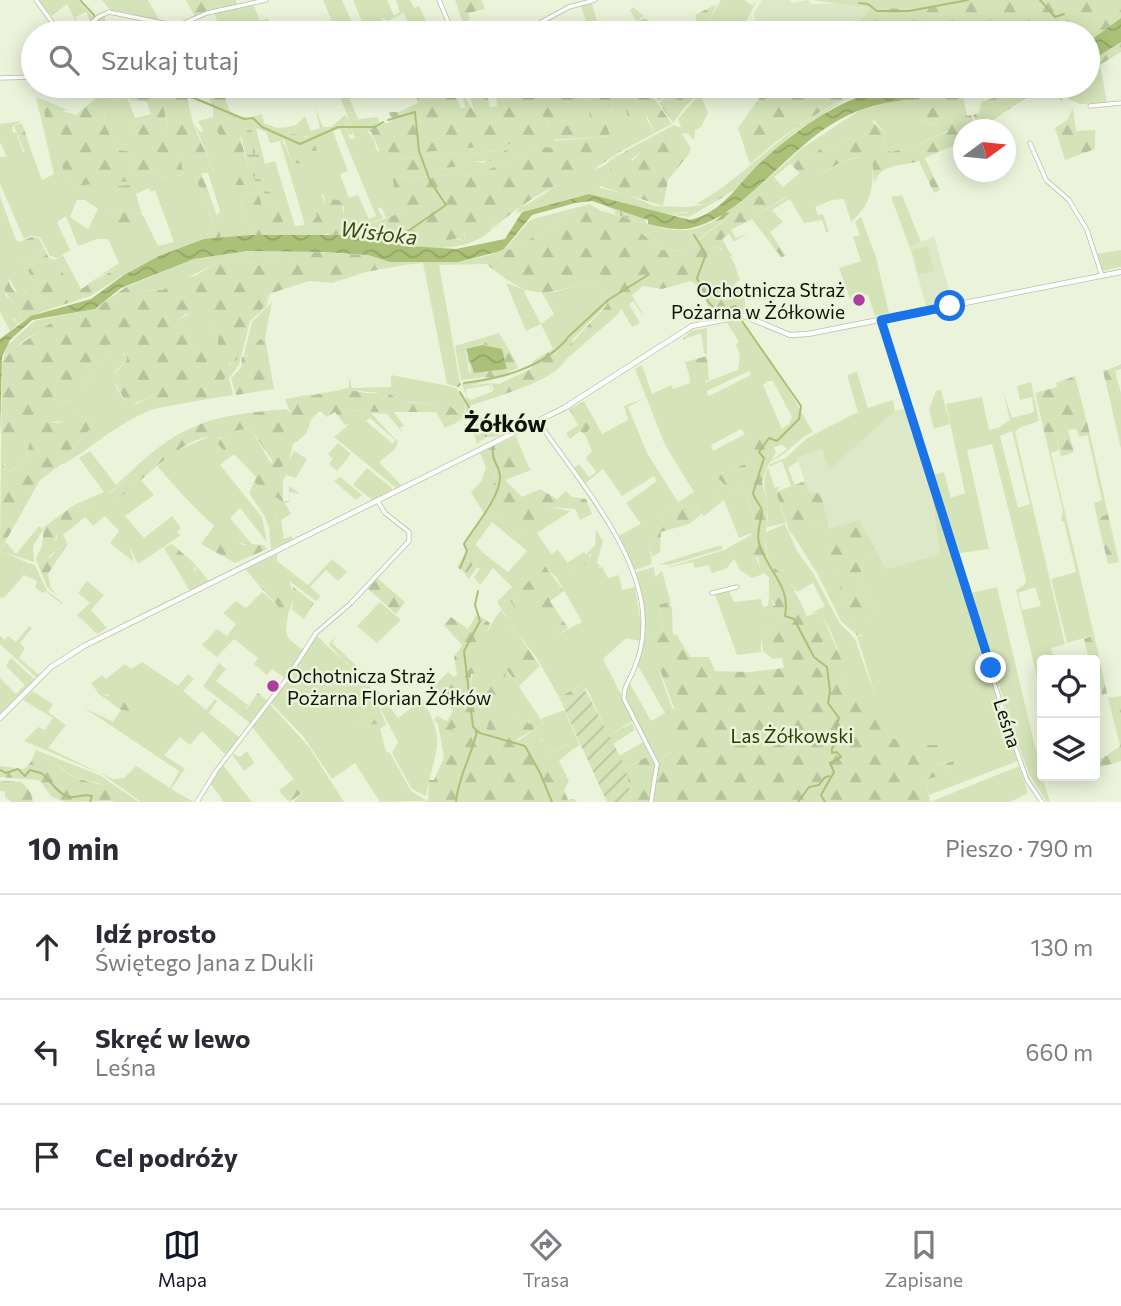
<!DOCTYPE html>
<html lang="pl">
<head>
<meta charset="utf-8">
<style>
  body { margin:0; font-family:Commissioner,sans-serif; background:#f2f2f3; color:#2b2b33 }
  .controls { position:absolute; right:21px; bottom:21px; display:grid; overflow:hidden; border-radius:7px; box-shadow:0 4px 18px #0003 }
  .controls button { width:63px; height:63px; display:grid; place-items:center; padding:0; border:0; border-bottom:2px solid #e1e1e2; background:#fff; color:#2b2b33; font:35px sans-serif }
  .compass { position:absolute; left:953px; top:119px; width:63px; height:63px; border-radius:50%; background:#fff; box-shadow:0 4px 18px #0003; rotate:75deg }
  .stop { position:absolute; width:21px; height:21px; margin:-16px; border:5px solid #1a73e8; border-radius:50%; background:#fff }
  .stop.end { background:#1a73e8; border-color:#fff; box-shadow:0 2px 7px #0008 }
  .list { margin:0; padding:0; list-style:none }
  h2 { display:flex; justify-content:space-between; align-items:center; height:91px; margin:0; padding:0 28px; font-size:30px }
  h2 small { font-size:23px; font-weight:400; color:#7c7c81 }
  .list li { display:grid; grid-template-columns:46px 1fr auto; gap:21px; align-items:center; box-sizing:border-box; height:105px; padding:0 28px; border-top:2px solid #e1e1e2 }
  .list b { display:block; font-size:26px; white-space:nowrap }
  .list p { margin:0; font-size:23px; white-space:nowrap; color:#7c7c81 }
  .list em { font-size:23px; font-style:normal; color:#7c7c81 }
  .icon { flex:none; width:38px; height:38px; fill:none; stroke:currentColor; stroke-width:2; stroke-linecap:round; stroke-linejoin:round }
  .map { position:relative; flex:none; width:1121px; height:802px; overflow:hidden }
  .search { position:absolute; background:#fff; box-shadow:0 4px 18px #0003; left:21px; right:21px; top:21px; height:77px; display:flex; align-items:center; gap:18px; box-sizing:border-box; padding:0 24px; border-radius:38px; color:#7c7c81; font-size:26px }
  .sheet { height:406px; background:#fff }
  nav { display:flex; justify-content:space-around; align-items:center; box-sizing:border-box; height:98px; border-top:2px solid #e1e1e2; background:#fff; font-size:19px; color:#7c7c81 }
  nav a { display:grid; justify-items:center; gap:4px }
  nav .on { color:#111827 }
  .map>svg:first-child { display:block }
</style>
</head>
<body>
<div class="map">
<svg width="1121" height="802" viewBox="0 0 1121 802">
  <defs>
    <pattern id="forest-firs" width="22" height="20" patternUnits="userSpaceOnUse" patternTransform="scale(1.75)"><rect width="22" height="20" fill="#d5e4b8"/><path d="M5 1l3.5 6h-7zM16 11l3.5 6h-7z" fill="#b6c39d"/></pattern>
    <pattern id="wetland-marsh" width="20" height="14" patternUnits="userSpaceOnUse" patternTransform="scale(1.75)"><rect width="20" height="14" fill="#d5e4b8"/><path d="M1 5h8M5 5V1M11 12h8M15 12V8" fill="none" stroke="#b6c39d"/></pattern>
    <pattern id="park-tufts" width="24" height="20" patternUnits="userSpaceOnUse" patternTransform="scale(1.75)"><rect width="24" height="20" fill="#d5e4b8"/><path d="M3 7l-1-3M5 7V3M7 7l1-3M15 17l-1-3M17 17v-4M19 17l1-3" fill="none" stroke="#b6c39d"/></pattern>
    <pattern id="garden-furrows" width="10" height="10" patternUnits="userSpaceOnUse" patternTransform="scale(1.75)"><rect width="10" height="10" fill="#d5e4b8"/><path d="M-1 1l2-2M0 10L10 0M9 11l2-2" fill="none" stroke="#b6c39d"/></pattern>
    <pattern id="water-waves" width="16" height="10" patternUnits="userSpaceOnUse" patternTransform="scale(1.75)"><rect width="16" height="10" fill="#aac177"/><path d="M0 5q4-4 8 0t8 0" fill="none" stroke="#91a566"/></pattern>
  </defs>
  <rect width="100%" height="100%" fill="#ebf4da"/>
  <path fill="#dde8c8" d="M762,0H789L792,3L808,0L811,4L843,3L870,8L852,33H759L754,13Z
    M934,236L952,301L926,306L910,248Z
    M906,408L928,476L940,554L886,569L830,529L821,494L808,491L797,458L822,449L830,469L872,429L895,411Z"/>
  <path fill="#d5e4b8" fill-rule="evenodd" d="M37,0H78L94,18L90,22L86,12L75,17L80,29L83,28L79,33H74L79,29L67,4L52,16Z
    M102,0H148L161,23L130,13L110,10Z
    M207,0H236L237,5L212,10Z
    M323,0H342L356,31L337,33Z
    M353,0H387L394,16L400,12L396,0H410L414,8L419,6L429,27L424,30L420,26L412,33L404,13L387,21L384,17L372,33H367Z
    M721,0H745L752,6L757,0L740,33H702Z
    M813,0H970L924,9L870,8Z
    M592,3L600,33H590L581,6Z
    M253,4L260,21L268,18L272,33H253L249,23L235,32L222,33L214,13Z
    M1100,65L1107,103L1080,104L1068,99L1074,92L1073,86H1088V72Z
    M93,86H113L116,103L121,92H125L135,118L151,114L154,122L134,126L147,151L129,146L140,177L148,159L159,177L184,175L181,161L185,144L203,177L196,178L215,229L207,234L209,239L159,256L120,277L121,266L103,275L73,299L57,261L51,263L49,258L55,260L63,255L81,289L119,263L108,239H97L78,246L66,216L57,222L70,250L57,258L50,256L40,237L30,236L24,239L0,184V157H7L0,142V124L22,121L12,127L13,133L16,132L23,152L31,150L42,180L54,174L36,97L68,110L62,111L61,118L45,106V121L59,132C57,150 61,172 73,186L131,180L137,176L127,151L118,150L106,127L102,100ZM149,188L151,192L155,190L174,242L158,246L145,219H138V227H124L106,210L142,214L136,194ZM77,200H85L98,209L88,229L70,217Z
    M336,86H344L358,119L364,123L345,125L350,139L355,138L351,127C369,129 373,133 377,151L541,114L550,121L547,127L580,96L584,86H595L596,90L586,93L588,102L598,99L600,108L579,135L575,134L574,122L555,135L554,141L610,136L604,115L613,109L606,86H645L625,99L646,112L647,120L655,133L621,151L610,140L561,148L541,147L478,174L394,178L403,212L386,218L381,207L378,209L383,218L367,225L384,241L333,236L353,227L344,218V206H325L324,196L317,189H309L317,216L312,222L314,229L322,231L326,235H272V228L284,227L277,204L262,205L273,202L237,129L235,115L248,118L262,114L264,123L277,128L292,162L306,150L307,137L290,133L288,127L296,125L305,116L311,131L320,128L315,108L323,127H331L345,115L349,120ZM256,128L266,132L270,143L280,141L305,225L295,226L275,161L265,164ZM340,129L376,216L369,219L358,195L349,198L340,174L348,171L333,131ZM508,150L483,163L473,161L470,165L393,174L396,159Z
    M677,86H709L686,105L682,96L672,94L658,101Z
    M881,86H895L862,93L841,102L795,132L758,165L740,187L706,204H696C729,186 753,162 782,139C812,114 844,98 881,86Z
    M700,94L708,113L701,127L695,130L694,140L687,133L682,134L691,148L689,154L680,142L672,143L671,138L650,152L642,151L629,161L625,151L674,125L681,128L678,119Z
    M903,99C910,119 930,125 949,130L913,147L891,152L884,148L885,133L874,120L847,134L850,137L848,140L824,153L820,149L810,159L801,149L860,110Z
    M168,101L178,129L168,133L164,107Z
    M213,117L219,135L248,168L242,137L258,191L240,201L254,236L221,239L217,216L220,211L208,173H214L194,122L200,132L203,131L198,121Z
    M865,156L872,159C874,187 872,203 851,222L844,199L832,200L815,207L818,215L823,214L829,232H826L822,220L804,223L790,199L772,210L783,222L770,232L758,214L788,197C773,200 752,202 739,210C725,218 697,240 686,251L662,250L630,225V219C648,224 669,232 688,230C720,227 764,181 788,161L790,164L774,177L783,187L812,163L823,173L844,161Z
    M614,157L615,161L599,188L626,194L654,206L688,207V212L664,214L589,194L516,213L520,207C536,201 548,190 564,181C583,171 598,174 614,157Z
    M902,195L921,242L910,248L891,197Z
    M0,196L23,260L44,248L47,254L28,270L42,299L35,305L27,290L23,295L18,294L8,277L5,295L24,312L18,318L12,319L18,324L10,331L0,312Z
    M589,204L600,210L577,209L550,229L485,262L487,264L439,265L460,382L458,387L447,384L423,263L404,265L405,261L458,262L490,255L506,248L530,220Z
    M861,217L876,257L889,313L875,316L868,295L850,298L839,268L861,261L853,237L860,235L855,222Z
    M493,219L496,223C491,226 489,231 485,235C466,250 421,252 400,242C407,239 458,237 465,241L464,229Z
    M928,246L934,271L918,275L912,250Z
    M713,247C733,250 734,264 740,280L735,283L738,291L732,295L713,286Z
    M1121,250V267L1102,271L1097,254Z
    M248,251L313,252C294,266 279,251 260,265L239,260L215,264L163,290L132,291L126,287L194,259Z
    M588,281L606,290L607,304L573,339L564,361L568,358L560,367L554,356L563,344L553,349L541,324L526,331L506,283L526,290L524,292L541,324L554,314L541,291L556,292Z
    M271,293L266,307L250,321L239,365L229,378L233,395L208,399L206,396L229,367L250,319L263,308Z
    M632,295L646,320L633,301L629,304L640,323L632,327L621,308Z
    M272,302L265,338L243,359L252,322Z
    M95,309C59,326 28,326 2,364L7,346L34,321Z
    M190,314L208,319L218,339V348L194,350L179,319Z
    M741,319L778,372L813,432C796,439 789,454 769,462L787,449L782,445L774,447L765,439L758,441L748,463L720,474L719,478L725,485L716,495L713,503L696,511L698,505L690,508L680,505L658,515L646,527L652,564L635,570L618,536L641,524L626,503L657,481L654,476L622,496L603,469L586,483L572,469L579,464L589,477L596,472L586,458L592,451L585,435L595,421L602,434L628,420L624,406L645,398L628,407L647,453L678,502L694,492L665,445L635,369L642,365L652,394L671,385L673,389L690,383L689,374H695L706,382L738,370L740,356L736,344L739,342L726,321ZM749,371L751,375L709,396L707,394V391ZM768,381H773L792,417L789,424L782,429L763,385ZM741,429L745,434L713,451L711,445Z
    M499,333L520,369L507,351L489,346L483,340L465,348L469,372L481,376L480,378L461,380L455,346Z
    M113,351H122L127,360C123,364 117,369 115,373C110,381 124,402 131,407L151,396L158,408C123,418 94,447 62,465L72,448L92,427L94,414L87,419L75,414L67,421L48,422C43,428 36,434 32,441C24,456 28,464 7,471L4,461L6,451C25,442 22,431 34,415C38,409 47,405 52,399L71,402L79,394V386L91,381L94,371Z
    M1121,364V369L1115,371L1121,393V449L1109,396L1118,393L1115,367Z
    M857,372L868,408L893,400L895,411L829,470L822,449L797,458L798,461L788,468L795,485L791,486L782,461L769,467L770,464L786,458L807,438L858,412L847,375Z
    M519,373L468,386L490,383L492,391L489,385L466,389V396L462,384Z
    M391,375L449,386L457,389L462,397L459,390C468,400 468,416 456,423L461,413C441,395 403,412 386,390C372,395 360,390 348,390C333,389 311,396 298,399L290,412L285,399L349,388V377L352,388L391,387Z
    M1031,382L1039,421L1019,428L1015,432L1065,644L1051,648L1054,660H1042V697L1016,590L1025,584L1026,580L992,444L967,450L989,549L960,553L933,475L944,472L951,498L965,493L946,404L982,397L989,430L998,428L1010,420L1003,391L1012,418L1034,412L1032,397L1020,400L1017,386ZM1012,431L1030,504L1018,508L1000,436ZM1035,587L1041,606L1022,610L1018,593Z
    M941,390L950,424L934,429L929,410L936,391Z
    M393,409H398L399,412H394L404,426L400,428L404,434L387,414L371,413L398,442L394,450L379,462L401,485L396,488L334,437L348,425L345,415L351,410L388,413ZM370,418L395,440L393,444L366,421Z
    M250,428L272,465L258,472L257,478L234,454L220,465L262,517L267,542L240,508L230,518L252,544L264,545C231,556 179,490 158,467L171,453L213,435L223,440L227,454L226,444L234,431Z
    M1055,432L1059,450L1051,453L1094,635L1067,643L1051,579L1076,572L1064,522L1061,521L1063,511L1045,435Z
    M1087,433L1090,434L1108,514L1097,518L1094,503L1102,500Z
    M516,436L527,463L516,465L505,441Z
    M338,443L351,454L337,471L329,464L333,459L328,454Z
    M90,451L116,485L127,475L129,478L108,494L114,502L141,480L154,495L125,516L144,538L172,516L181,528L177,532L181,535L138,564L129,546L134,562L110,543L119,531L105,516L93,526L84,515L95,504L79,508L74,505L104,492L79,458Z
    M294,451L307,459L296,478L286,475L283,481L278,470L289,461Z
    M486,467L496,476L487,507L516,535L541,523L549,507L571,511L537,533L551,554L558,550L567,562L569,574L594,553L597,568L602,567L608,578L619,575L622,590L635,587L642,630L640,641L626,638L603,659L634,720L609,736L587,689L581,685L559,697L537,658L510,624L530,600L557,635L582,622L557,578L544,566L510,601L514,606L506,616L497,602L512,587L493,568L480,585L474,577L480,569L477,567L469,579L465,575L482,552L508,572L527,551L492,522L475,545L464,542L484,514L471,492L482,480Z
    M768,467L775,488L780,486L776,492L786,523L766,527C773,506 758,487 768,467Z
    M367,468L392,488V490L372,500L353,485Z
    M340,477L362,495L356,500L334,481Z
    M254,482L283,501H289V486L301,494L289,492L290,502L285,503L291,514L281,520L284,539L291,536L293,539L271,549L269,527L275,522L276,511L267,509L263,514L249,493Z
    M742,485L755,520L751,533L739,538L724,500Z
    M931,493L1018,761L929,795L926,779L953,771V761L934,766L937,746L908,745L889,736L884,722L840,683C845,657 833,636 821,612L810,614L825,606L813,583L797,592L769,562L764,533L785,524L797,551L813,573L839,622L855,639L876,698L857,636H861L866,619L878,614C863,592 851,568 874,547L886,569L940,554Z
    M818,523L857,635L841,621L817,573L791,532Z
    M39,526L43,530L33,546L34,562L3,552L28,563L21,569L24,575L5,597L0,598V551L6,542L16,554Z
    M57,533L63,535L67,542L48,557L43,554L57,539Z
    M751,535L753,551L763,574L752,578L740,570L734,559L727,568L712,573L708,565L695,568L693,562L665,568L724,550Z
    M721,545L723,549L669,565L659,564Z
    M277,554V561L308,585L332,559L347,572L338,581L326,570L310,587L321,596L316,601L289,581L294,594L289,614L288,605L273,592L261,588L245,569Z
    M195,564L209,581L189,590L184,581L196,570Z
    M654,567L655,577L662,571L671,604L659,605L664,628L652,639C653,657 676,723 686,738L659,762L625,698L629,682L651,721L665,713L638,666L644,621L634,573Z
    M87,581L104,595L91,610L107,628L97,634L77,615L90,603L78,593Z
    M997,587L1042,776L1050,802H1047L1029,774L1012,728L971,593Z
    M728,589L734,602L761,599L763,607L768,606L769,597L775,607L766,609L763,620L777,613L797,610L801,603L806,615L780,619L761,636V652L737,655L714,592Z
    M262,592L278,606C283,633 280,633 303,650L285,678L272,669L267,675L254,664L258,658L234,639L217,657L202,645L217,629L227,636L236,624L223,613L236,601L246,608Z
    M380,602L401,620L377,643L357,626Z
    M501,610L524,643C517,652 511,655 500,653L501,662C496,673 495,683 487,693L503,680L507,669L538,715L530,724L503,711L486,733L482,732L474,709L480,700L476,696L471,701C469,674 482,634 501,610Z
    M29,626L32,628L20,643L25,648L19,658L39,675L37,678L0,644V636L5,640L8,636L16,642Z
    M338,634L332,643L363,672L347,664L322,637L329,644Z
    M317,635C338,661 373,674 380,709L367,716L358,728L385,722L387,724L380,729L386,752L390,753L411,791L427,801L380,802L355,763L332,779L303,736L269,701Z
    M11,658L35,680L0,714V678L16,694L25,685L6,666Z
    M142,662L178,686L188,674L194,679L183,691L206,710L215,699L217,701L209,713L240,738L226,755L202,731L190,745L180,737L164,755L185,769L171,789L194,802H141L102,774L24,741L38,727L45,730L53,718L23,700L32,691L53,704L48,712L66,725L48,748L113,779L124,778L136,766L170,788L179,771L83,707L113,722L121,710L129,711L130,696L99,694L91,683L102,675L106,679L125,664L131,669Z
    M219,663L226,669L216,681L248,705L241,716L203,686Z
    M376,688L398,718L422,700C449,742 433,753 426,796L412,789L392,753L398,742L382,712Z
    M268,702L309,747L344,802H293L303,792L296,785L282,795L279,790L294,779L252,727L242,740Z
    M564,710L580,745L572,750L566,744L551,754L538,743L543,740L544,725L541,719Z
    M643,742L650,755L626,768L619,756Z
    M36,750L101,776L139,802H114L108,786C96,782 84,781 72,775C63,771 54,761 44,757L30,764Z
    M223,765L252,802H224L210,783Z
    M1019,766L1028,793L1010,802H930Z"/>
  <path fill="url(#forest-firs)" fill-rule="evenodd" d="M186,0H207L212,10L195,17Z
    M455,0H482L485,9L468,13L470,19L463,23Z
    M970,0H1121V18L1088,42V33H852L870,8L924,9Z
    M717,4L703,33H689L698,28L695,15Z
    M633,7L644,16L636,21L646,18L651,25H659L668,33H636L643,27L640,25L626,29L636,21L630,10Z
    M104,15L108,33H91L89,28Z
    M1121,42V52L1088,72V63Z
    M113,86H160L175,94L176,86H188C185,116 204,146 214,173H195L185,146L181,161L184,175L159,177L148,160L150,177H140L122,132L127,131L144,147L134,125L153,121L147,102L130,100L124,92L121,93V102L116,103ZM168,102L177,128L169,122L167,131L164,107Z
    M413,86L425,94L438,86H450L461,108L465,107L461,89L474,112L469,93L482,89L487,95L490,107L497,106L496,86H584L585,90L580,96L582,107L548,128L550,121L541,115L543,130L522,143L382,156L371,132L351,127L353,134L349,135L345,125L362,123L358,119L378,117L379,122L387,123L393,120L388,112H399L418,103Z
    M595,86H606L613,108L604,115L610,136L552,140L557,131L574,122L575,134H579V121L591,120L589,112L600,108L598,100L588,102L586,93L595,90Z
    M647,86H677L678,88L658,101Z
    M768,86H876C827,103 789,130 750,164L738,128Z
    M1031,86H1053L1064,102L1045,90L1024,99L980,129L973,115L979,113L981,102Z
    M646,87L672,124L655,133L645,112L628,116L623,101L631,92Z
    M672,93L682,96L686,105L673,123L659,103Z
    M216,95L225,97L229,110L235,115L248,168L232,169L213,120V108L209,97Z
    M963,95L967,116L971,115L977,129L964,130L963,141L925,158L940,190L934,193L919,161C901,167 881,162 874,184L872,159C855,152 837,165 822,173L812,164L800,174L788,161L801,149L810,159L820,149L824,153L848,140L850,137L842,132L843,127L866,116L885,133L884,148L891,152L913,147L948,131L911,116L903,99Z
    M97,97L102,100L106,127L118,150L127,151L137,176L131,181L73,186C62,174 55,148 59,132L48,136L46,133L44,106L56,109L61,117L62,111L76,115Z
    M1073,108L1076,131L1095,130V149L1065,160L1055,128L1067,120Z
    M22,123L31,150L25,153L14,126Z
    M288,127L290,133C302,136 314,137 317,151L307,150V158L300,164L292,162L284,140H280L277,128Z
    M664,134L671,136L672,143L680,141L689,154L668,180L663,206L600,186L615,161L614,157L627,151L632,161L642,151L653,150Z
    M611,140L621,151L597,167L594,173C555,179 513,210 484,236L496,223L493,219L464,230L465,242L459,238L440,242L384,241L367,225L403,212L395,197L393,178L478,174L541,147L561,148L560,144Z
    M509,150L491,161H474L470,165L397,174H392L391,169L396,159Z
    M250,173L254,185H236L234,175Z
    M203,177L217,216L221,239H209L207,234L215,229L196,178Z
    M132,185L135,190L132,197L104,192L105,187Z
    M740,187L689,217L664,214L688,213V207L706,204Z
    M308,189H320L325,206L332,199L342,201L344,218L350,220L353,228L333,236L314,230L312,222L317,216Z
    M784,189L788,196L758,214L786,256L781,257L752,219L731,230L736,238L748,233L734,242L729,234L722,239L732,256H728L721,248L713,247V286L732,295L738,291L744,292L746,312H732L714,320L699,287L691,281L662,289L643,286L632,295L616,316L563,362L564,351L607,305L606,290L588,281C535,300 526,296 484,262L550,229L577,209H595L630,219L631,225L662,250L685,251L757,194L762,198Z
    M258,191L262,205L277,204L285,228H272V235L254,236L240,201Z
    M98,209L142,214L145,219H138V227L121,230Z
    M31,237L39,238L44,248L23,260L13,238L20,242Z
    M313,252L368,255L390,262L405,261L404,265L366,272L332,283L309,281L269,294L263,308L250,319L239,344L237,360L229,364L230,373L207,396L208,399L158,408L151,396L136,403L130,410L112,377L127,360L125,353L113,351L94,371L91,381L79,386V403L52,399L41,413L34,414L18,446L6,451L4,466L9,471C31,461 25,452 33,433C36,427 41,424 44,419C57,428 68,420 78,412L87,419L95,413L92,427L72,448L67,460L40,480L0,551L2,364L11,351L49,324L95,309L126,287L132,291L163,290L178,279L195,276L215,264L239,260L260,265C279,251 294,265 313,252ZM186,314L208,319L218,339V348L199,347L194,350L179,319Z
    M47,254L51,263L57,261L74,298L78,291L122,265L120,277L90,296L41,312L18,324L12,316L19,318L23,312C10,299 0,292 4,272L9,269C7,280 10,293 23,295L28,290L36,304L42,299L28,270Z
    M707,328V355L704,353L701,333L682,340L691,331Z
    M265,338L274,389L236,395L231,378L241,368L242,357H246L259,340Z
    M483,339L490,347L483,345L466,350L474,373L507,369L502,349L509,353L518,368L495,378L472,376L465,347Z
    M563,343L554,355L560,367C542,384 495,397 469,406L500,436L486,437L477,444L469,417L461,421L466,411V396L470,400L491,392L494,390L491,383L499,384L531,369L533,361Z
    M707,356L709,380L701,381L695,374H689L685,362Z
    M1115,367L1118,393L1109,396L1103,371Z
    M1075,376L1090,434L1079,437L1076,429L1068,430L1074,452L1061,457L1055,432L1045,435L1035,393L1057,387L1056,383Z
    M384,389L395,398L412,403L446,404L461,413L456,423L445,428L436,412H399L397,409L388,413L351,410L345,415L350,423L345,425L335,412L327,417L320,411L312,418L306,434L293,444L289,461L278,470L283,481V502L254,482L258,472L273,462L250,428L234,431L226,444L227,454L216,442L222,438C190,426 140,485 114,502L108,495L129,478L127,475C183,422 209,416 286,409L290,412L298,399C312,396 333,390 347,390C358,390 374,398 384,389Z
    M584,401L595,421L585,435L580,431L570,439L566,433L578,425L569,409Z
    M760,427L765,429V439L773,445L776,453L767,467L762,482L768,507L765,544L769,562L789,582L801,603L797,610L777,613L763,621V611L776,605L769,597V577L761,571L758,558L752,554L751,531L755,520L742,485L703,517V513L689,524L661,532L660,552L652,557L645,527L658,515L680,505L690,508L699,505L696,510L699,511L701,504L713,503L716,495L725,485L718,478L720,474L748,463L758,441L754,430Z
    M505,441L516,465L527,463L531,470L505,480L522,497L540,489L557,499L566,491L572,497L586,499L592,514L580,520L575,509L549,507L542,523L516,535L487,507L496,476L486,467L480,453Z
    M805,481L808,491L821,494L830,529L859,520L874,547C851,568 863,592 878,614L866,619V632L857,636L818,523L790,533L776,492Z
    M219,488L234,505L227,514L210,499Z
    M272,502L276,506L275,522L269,527L263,513Z
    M95,504V509L63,535L57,533L53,546L43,554L50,558L62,544L68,543L48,574L51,588L58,597L47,587L36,559L42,546L44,527L74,505L79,508Z
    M1108,514L1119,562L1108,564L1097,518Z
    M215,525L243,545H264L267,549L235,563L201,544Z
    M596,530L603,541L597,562L600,566L596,569L591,553L585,565L569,574L567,563L584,552L586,554L595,545Z
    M463,542L476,545L482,552L466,574L457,567L468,551Z
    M172,544L195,564L194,573L184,581L164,548Z
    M28,563L35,565L47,591L62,602L63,605L45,591L43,593L35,587L37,581L24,575L21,569Z
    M544,565L564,591L550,601L568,628L557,635L530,601L513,623L510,625L506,616L514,606L510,601Z
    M376,577L405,602L396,614L367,588Z
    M293,587L314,603L304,619L292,610Z
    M261,588L273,592L289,605L286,631L289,640L278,632V606Z
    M668,602L672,608L673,634L677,635L690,657H709L715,671L750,672L784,668L782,658L773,659L763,651L761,636L780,619L797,612L807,616L821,612L843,664L840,683L857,689L863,703L877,700L889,736L908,745H937L940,751L935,766L954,761L953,771L926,780L930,802H631L626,768L650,755L659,762L671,752L669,745L685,738L683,735L675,736L678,723L670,719L667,712L674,708L661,673L648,648L652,639L664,628L659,605Z
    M477,614L490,623L474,674H471V701L477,690L482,696L474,709L482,732L486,733L491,710L503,711L530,724L538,715L543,724L516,740L525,746L526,739L547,729L550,732L538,743L551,754L567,744L572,750L559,761L569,781L564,790L568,800L574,799L577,802H423L428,801L429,780H434L444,758L438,724L434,720L437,716L447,721L453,711L434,686L448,672L454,677L457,674L454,657L462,645L444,625L451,617L468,629Z
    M1094,635L1107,693L1102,695L1098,677L1095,678V660H1089L1084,639Z
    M524,643L540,666L519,686L507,670L501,693L492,706L487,693L495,680V670L500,665L499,652C509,655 518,651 524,643Z
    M584,684L586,691L562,704L559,697Z
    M118,690L130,696L132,706L129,711L121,710L99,694L108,696Z
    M258,693L268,701L251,724L241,716Z
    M1121,696V761L1095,769V758H1103L1120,746L1108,698Z
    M380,709L385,722L358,728L367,716Z
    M247,751L254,763L244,771L231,753L240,757Z
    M37,756C53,757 58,769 71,775C85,782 100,785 115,786V801L65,802L52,797L39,780L0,777V766L24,769Z
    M0,781L22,782L31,793L33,802H12L5,797V791H0Z
    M296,784L303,792L290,802L282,795Z"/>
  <path fill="url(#wetland-marsh)" d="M250,125L273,203L262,205L239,128Z
    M602,204L644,218L647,224L617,215L614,213L616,211Z
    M468,724H472L477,733L453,735L452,729Z
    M543,724L547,729L526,739L524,749L512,745Z"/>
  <path fill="url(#park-tufts)" d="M632,723L635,730L613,744L609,736Z"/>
  <path fill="url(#garden-furrows)" d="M586,691L626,768L631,802H607L562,704Z"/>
  <path fill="url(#water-waves)" d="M1121,18V42L1088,63V42Z
    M895,86H1021L977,95L970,93C934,97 895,98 860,110C806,130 771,183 725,213L730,212L723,219L716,221L722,215C691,232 681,232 648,224V220L592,201L575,203L532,215L504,249L497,252L458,262H390L368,255L323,252L247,251L194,259L121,288L95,309L32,320L10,340L2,357L0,434V339L31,316L91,299L124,275L159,256L204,239L251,235H348L399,241L408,246L456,249L505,239L522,212L589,194L690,220C723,212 737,185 760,163C800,126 842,97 895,86Z
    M483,345L502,349L507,369L474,373L466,349Z"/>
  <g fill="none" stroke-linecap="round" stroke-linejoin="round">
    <path stroke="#aac177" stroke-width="2" d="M80,0L94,15L99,33
      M1040,0L1055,17L1064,14
      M859,3L868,4L877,11H909L968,0
      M133,86L194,98L244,119L253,118L262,127L300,144L338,127H375L383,122
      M388,120L415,112L419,151L430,181L446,205L395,240
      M694,235L706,254L697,278L709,303L719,312L735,306L741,309
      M742,321L801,406L799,419L777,441L769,438L759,452L764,458L753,493C754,499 762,506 762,512C761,520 756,535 759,543C768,573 791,585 785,616L794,619L814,657L827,667L830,692L828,703L839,718L836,727L842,736L832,748V753L837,752L841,757L830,763L834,772L821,795L825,802
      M568,337L608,300L648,275
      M464,383C501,378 541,369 567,339
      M458,386L460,384
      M460,392L473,414L481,420L486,436
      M460,568L467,551L464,544C474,527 500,498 500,477C500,465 491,462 493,447
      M478,591L475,605L480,621L464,651L473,727L480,733L525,746L540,773L552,802
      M0,770L6,773L18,769L25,776L30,770C33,771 37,772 41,773C48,777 55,791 66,796C75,800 81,793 92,796L90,802
      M456,802C458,777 472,755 477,731
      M798,802L809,787L819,785L824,778L829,776"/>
    <g stroke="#b8c0a8" stroke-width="5">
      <path id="minor" d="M36,0L60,33
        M439,0L453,33
        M81,33L98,17L109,12L177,26L207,13L266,0
        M1090,106L1121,103
        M1030,143L1046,180L1069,200L1087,230L1102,276
        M881,320L1008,727L1027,780L1042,802
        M538,421C575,477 647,556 643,628C643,641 639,657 634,669C630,680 623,687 624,699L657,764L651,802
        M712,593L737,587
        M197,802L216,771L286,680L316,633L351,603L409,541V532L385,513L377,500"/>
    </g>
    <g stroke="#b8c0a8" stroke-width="5">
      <path id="tertiary" d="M521,33L569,7L595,0
        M0,78L33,77"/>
    </g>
    <g stroke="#b8c0a8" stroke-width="6">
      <path id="secondary" d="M0,718L51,667L84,646L564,408L692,326L744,316L790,335L808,334L1121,272"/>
    </g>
    <use href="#minor" stroke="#fff" stroke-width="3.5"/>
    <use href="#tertiary" stroke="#fff" stroke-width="3.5"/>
    <use href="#secondary" stroke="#fff" stroke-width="4.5"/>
  </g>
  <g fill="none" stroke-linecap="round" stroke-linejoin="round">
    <path stroke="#1a73e8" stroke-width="9" d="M950,306L881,320L991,668"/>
  </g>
  <g fill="#ab3e9e" stroke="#ebf4da" stroke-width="2.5">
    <circle cx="859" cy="300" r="7"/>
    <circle cx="273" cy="686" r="7"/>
  </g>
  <g text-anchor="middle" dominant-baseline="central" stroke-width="5" stroke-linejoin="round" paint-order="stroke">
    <g font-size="19" fill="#10130a" stroke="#ebf4da" text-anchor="end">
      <text x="845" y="289">Ochotnicza Straż<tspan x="845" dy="22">Pożarna w Żółkowie</tspan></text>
      <text x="287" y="675" text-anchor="start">Ochotnicza Straż<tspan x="287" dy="22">Pożarna Florian Żółków</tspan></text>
    </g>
    <g font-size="19" fill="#10130a" stroke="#ebf4da">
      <text transform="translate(1008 723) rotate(72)">Leśna</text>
    </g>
    <g font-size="19" fill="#2d3a00" stroke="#ebf4da">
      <text x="792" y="735">Las Żółkowski</text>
    </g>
    <g font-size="21" font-style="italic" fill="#3a4811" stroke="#ebf4da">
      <text transform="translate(379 232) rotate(7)">Wisłoka</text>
    </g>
    <g font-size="23" font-weight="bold" fill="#10130a" stroke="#ebf4da">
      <text x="505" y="423">Żółków</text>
    </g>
  </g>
</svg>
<div class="controls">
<button><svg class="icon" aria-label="locate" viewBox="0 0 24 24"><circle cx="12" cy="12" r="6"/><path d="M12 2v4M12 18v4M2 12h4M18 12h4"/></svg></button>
<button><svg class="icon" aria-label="layers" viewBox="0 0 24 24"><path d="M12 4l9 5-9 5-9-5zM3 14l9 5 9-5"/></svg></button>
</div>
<svg class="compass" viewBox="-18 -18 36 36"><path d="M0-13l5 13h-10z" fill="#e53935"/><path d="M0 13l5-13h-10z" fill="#7c7c81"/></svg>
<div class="stop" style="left:950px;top:306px"></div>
<div class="stop end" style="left:991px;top:668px"></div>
<div class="search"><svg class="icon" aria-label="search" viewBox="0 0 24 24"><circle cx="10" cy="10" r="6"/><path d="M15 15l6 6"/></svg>Szukaj tutaj</div>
</div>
<section class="sheet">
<h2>10 min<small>Pieszo · 790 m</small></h2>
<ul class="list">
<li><svg class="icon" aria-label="ahead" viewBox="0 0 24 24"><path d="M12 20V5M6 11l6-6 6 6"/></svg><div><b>Idź prosto</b><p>Świętego Jana z Dukli</p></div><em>130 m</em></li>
<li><svg class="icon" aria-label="left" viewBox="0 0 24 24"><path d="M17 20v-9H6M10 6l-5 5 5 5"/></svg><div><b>Skręć w lewo</b><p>Leśna</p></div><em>660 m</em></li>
<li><svg class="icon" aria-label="arrive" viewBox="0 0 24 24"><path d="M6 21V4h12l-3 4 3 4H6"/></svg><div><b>Cel podróży</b></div></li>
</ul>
</section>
<nav>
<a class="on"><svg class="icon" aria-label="map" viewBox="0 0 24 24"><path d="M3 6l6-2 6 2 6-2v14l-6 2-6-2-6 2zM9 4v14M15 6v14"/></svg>Mapa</a>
<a><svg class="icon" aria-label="directions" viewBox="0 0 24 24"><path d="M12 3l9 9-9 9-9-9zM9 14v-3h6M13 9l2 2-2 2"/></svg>Trasa</a>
<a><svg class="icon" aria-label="saved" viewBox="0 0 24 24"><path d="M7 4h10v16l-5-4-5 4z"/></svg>Zapisane</a>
</nav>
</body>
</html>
